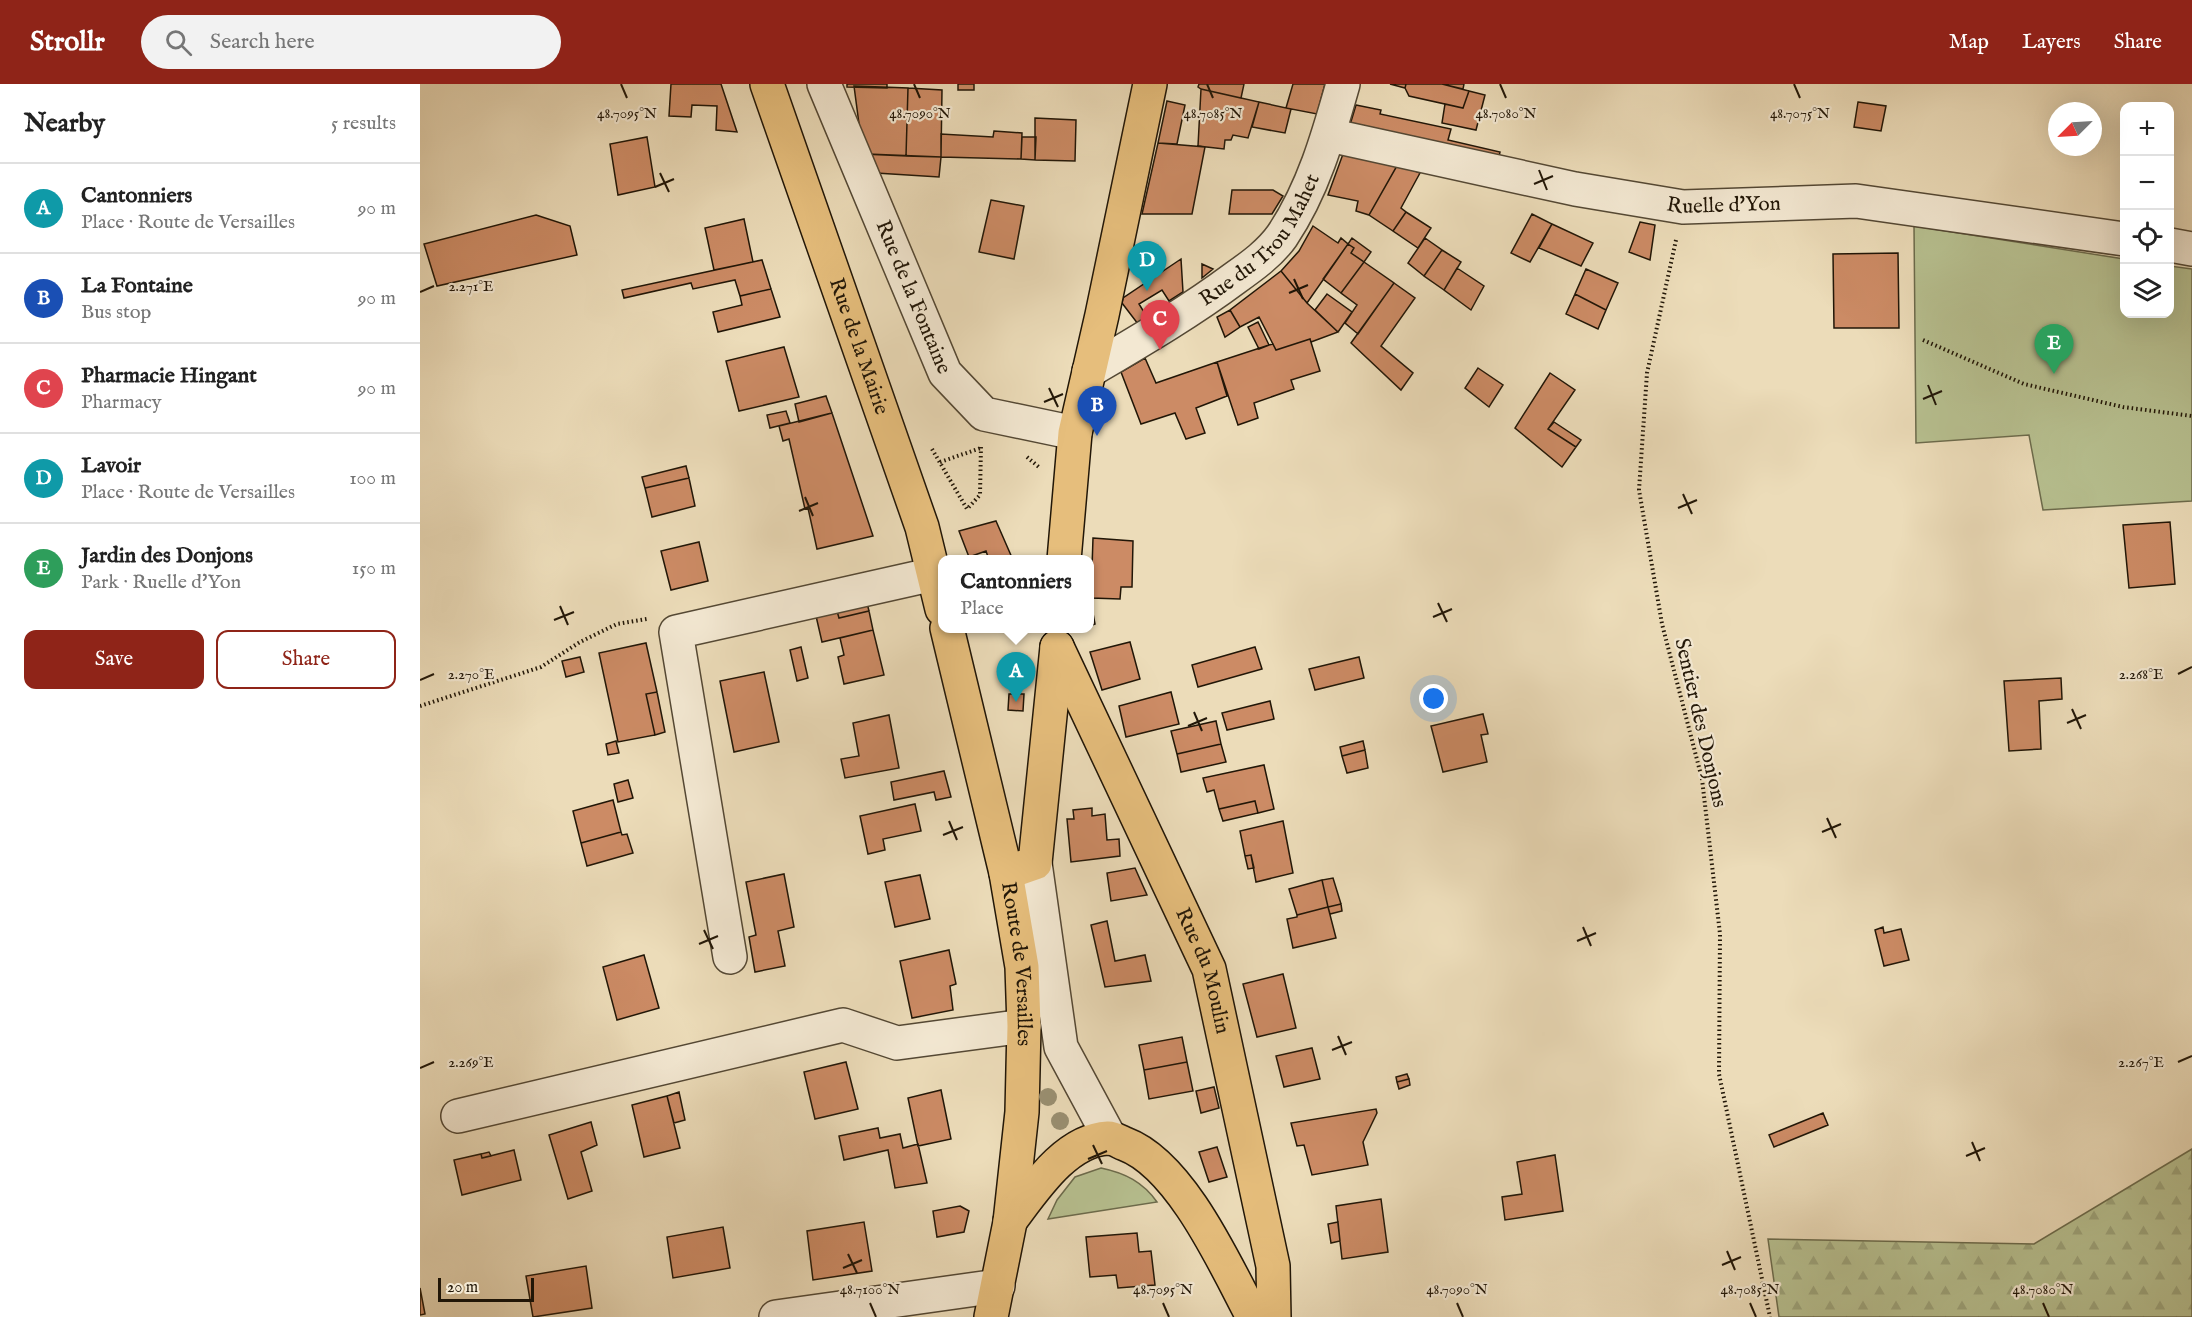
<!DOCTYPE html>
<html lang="en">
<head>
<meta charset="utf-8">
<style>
  body { margin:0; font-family:"IM FELL English",serif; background:#f2f2f2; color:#222 }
  .controls { position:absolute; right:18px; top:18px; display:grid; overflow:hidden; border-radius:12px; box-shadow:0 6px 24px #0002 }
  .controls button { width:54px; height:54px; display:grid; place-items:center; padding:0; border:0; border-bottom:2px solid #e0e0e0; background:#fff; color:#222; font:30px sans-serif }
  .compass { position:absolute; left:1628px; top:18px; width:54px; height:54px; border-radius:50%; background:#fff; box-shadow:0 6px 24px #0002; rotate:246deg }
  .scale { position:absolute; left:18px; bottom:15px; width:96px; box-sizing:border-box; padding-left:6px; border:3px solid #211607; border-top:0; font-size:16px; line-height:21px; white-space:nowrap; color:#211607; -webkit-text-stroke:4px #f3e8d2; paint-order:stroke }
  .you { position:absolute; left:1014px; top:615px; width:21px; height:21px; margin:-15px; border:4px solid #fff; border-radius:50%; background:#1a73e8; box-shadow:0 0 0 9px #1a73e833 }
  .badge { display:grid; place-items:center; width:39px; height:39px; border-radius:50%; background:#8f2418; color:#fff; font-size:20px; font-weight:700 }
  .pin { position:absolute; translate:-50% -50px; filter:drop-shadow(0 2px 3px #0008) }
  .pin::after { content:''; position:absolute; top:32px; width:21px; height:18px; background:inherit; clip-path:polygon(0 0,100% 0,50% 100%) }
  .popup { position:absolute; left:518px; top:471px; width:156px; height:78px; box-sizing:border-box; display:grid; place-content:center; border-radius:12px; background:#fff; filter:drop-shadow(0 2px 4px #0005); font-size:20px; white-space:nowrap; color:#767676 }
  .popup b { font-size:22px; color:#222 }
  .popup::after { content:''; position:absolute; left:50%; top:100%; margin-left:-12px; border:12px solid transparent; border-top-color:#fff }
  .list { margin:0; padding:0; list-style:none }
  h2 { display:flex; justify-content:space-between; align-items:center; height:78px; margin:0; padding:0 24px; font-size:26px }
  h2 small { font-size:20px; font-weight:400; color:#767676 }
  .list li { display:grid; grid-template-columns:39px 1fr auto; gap:18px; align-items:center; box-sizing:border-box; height:90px; padding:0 24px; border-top:2px solid #e0e0e0 }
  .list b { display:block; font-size:22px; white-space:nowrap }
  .list p { margin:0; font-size:20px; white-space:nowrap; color:#767676 }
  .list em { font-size:20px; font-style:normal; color:#767676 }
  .actions { display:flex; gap:12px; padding:18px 24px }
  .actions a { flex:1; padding:14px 0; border:2px solid #8f2418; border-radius:12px; text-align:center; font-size:21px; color:#8f2418 }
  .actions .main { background:#8f2418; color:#fff }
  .icon { flex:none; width:33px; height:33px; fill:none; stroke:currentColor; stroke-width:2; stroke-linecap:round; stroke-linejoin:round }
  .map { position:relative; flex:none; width:1772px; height:1233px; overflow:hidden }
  header { display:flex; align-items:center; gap:36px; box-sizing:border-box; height:84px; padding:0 30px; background:#8f2418; color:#fff }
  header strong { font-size:28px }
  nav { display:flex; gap:33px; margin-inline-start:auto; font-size:21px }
  .search { width:420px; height:54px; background:#f2f2f2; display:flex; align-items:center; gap:15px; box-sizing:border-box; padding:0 21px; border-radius:33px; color:#767676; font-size:22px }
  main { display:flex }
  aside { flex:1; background:#fff }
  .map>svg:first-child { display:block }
</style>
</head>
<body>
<header>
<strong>Strollr</strong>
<div class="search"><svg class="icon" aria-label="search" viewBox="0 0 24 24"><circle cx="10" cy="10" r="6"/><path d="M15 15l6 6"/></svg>Search here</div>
<nav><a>Map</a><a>Layers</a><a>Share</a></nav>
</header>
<main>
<aside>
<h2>Nearby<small>5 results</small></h2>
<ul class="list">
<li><span class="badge" style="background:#0f9aa8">A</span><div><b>Cantonniers</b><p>Place · Route de Versailles</p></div><em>90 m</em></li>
<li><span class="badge" style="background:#1a4fb4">B</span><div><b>La Fontaine</b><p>Bus stop</p></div><em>90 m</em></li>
<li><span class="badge" style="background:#e0444e">C</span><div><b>Pharmacie Hingant</b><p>Pharmacy</p></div><em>90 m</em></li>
<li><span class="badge" style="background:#0f9aa8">D</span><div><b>Lavoir</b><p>Place · Route de Versailles</p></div><em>100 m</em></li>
<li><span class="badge" style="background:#2e9e5b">E</span><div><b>Jardin des Donjons</b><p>Park · Ruelle d'Yon</p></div><em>150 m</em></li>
</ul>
<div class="actions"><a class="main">Save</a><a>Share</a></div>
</aside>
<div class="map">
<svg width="1772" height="1233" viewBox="0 0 1772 1233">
  <defs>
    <pattern id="forest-firs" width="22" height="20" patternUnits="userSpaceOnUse" patternTransform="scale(1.5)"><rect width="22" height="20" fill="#b7c090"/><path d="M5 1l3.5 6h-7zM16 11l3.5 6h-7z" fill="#9da47b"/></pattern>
  </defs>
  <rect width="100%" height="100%" fill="#ecdcb9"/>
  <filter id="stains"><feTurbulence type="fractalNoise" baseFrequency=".00333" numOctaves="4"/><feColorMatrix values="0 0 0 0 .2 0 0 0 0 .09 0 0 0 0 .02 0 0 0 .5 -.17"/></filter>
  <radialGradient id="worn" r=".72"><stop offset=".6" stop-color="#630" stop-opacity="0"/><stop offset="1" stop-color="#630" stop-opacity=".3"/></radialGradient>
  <path fill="#b7c090" stroke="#6c6b4c" stroke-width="1.5" d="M1494,142L1704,175V230H1750V182L1772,185V417L1623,426L1609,351L1496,359Z
    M681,1084C705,1089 723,1098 737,1118L628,1135L637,1116L655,1093Z"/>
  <path fill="url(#forest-firs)" stroke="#6c6b4c" stroke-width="1.5" d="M1772,1065V1233H1359L1348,1155L1614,1160Z"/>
  <path fill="#cc8b65" stroke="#211607" stroke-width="1.5" d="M251,0H301L317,48L296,46L297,22L272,21L271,33L249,32Z
    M427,0H467V4L427,3Z
    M538,0H554V6H538Z
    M779,0H824L821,14L781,5L778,3Z
    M873,0H905L897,30L866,24Z
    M970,0H986L985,4Z
    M986,0H1022L1049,7L1043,24L989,12L985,4Z
    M1022,0H1044L1043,5Z
    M434,2L488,4L486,72L443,70Z
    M488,4L522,6L521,73L486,72Z
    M781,5L839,18L828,54L813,51L811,56H805L804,65L778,62Z
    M1049,7L1065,11L1056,46L1022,39L1025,20L1043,24Z
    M747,17L765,21L757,60L738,59Z
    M839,18L871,25L865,49L832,43Z
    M1438,18L1466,22L1461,47L1434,43Z
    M936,21L961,26L960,30L1031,45L1028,56L1080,68L1076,85L926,54Z
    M615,34L656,36L655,77L615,76Z
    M574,47L602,49L601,75L521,73V50L573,53Z
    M227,53L235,103L198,111L190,60Z
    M602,53H616L615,76L601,75Z
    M738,59L785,63L772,130H722Z
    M447,70L521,73L519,93L456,89Z
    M923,70L978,80L949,131L936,127L938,117L908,111Z
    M978,80L1000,89L981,124L986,128L973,147L949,131Z
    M812,106H853L863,112L852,130H809Z
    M571,116L604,122L594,175L559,168Z
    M986,128L1011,144L998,164L973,147Z
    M1112,130L1132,140L1110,178L1091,169Z
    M116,131L150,142L157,171L17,202L4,160Z
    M324,135L333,178L294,186L285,144Z
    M1220,138L1235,141L1230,176L1209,168Z
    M1132,140L1173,159L1161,182L1119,164Z
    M893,142L918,159L921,154L928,160L887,219L861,187L879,167Z
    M932,154L951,168L944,178L931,169L934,164L928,160Z
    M1005,154L1022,166L1004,192L988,179Z
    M928,160L934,164L931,169L944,178L921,209L903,195Z
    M1022,166L1041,178L1024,206L1004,192Z
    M1478,169L1479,244H1414L1413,170Z
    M761,175L763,208L749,217L742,206L719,220L727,233L718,240L702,219L703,214Z
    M342,176L351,205L320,212L315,196L273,205L271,199L204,214L202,206Z
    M944,178L974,199L938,250L925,239L937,221L921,209Z
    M782,180L793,185L782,194Z
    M1037,184L1064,202L1051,226L1024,206Z
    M1166,185L1198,199L1186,226L1155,210Z
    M861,187L887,219L918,248L891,258L890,255L856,266L839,233L820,243L810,226Z
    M974,199L995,214L961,262L993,289L981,306L931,259Z
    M351,205L360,233L298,248L293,228L322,221L320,212Z
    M907,210L932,228L918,248L895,226Z
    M1155,210L1186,226L1178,245L1146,230Z
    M810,226L820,243L805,253L797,233Z
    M838,238L849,261L839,265L828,243Z
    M890,255L900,287L871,296L874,305L834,319L838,334L818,341L797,278L849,261L853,260L856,266Z
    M364,263L379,313L319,327L306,277Z
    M725,274L736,299L797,278L807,312L776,324L785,349L766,355L755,329L721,340L701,288Z
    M1058,284L1083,301L1069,323L1045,304Z
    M1130,289L1155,306L1128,345L1156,363L1142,383L1095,344Z
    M406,312L412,329L379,338L375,320Z
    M366,327L370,339L350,344L347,331Z
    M412,329L453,452L397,465L388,424L385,425L369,355L363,357L359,342Z
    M1134,338L1161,356L1156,363L1128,345Z
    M266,382L269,394L225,404L222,393Z
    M269,394L275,422L232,433L225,404Z
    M576,437L593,476H569L566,467L549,473L539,447Z
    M1750,438L1755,500L1709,504L1703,441Z
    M673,454L713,457L712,503H701L700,515L671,514Z
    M279,458L288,497L251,506L241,467Z
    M447,519L449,527L419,534L417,527Z
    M670,524H672L675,540L670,542Z
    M417,527L419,534L449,527L453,546L402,558L396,532Z
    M453,546L464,591L424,600L418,573L424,571L420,554Z
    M710,558L720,595L682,606L670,568Z
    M226,559L237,608L226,610L235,651L198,658L179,569Z
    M381,563L388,594L377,597L370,566Z
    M835,563L842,585L778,603L772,581Z
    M160,573L164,588L146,593L142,577Z
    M939,573L944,594L895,606L889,585Z
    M344,588L359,658L314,668L300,597Z
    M1641,594L1642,615L1619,617L1621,665L1589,667L1584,597Z
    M237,608L245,648L235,651L226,610Z
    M751,608L759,640L706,653L699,622Z
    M589,610H604L603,627L588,626Z
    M850,617L854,635L807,646L802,629Z
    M1063,630L1068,650L1061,651L1067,678L1023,688L1011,642Z
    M469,631L479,684L425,694L421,675L439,672L433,639Z
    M796,637L801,660L757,670L751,647Z
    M196,657L199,669L188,671L186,660Z
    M943,657L945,666L922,672L920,663Z
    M801,660L806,678L761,688L757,670Z
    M945,666L948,684L927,689L922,672Z
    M844,681L854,725L838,729L835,717L799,725L794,706L787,708L783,694Z
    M524,687L531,713L516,716L514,708L474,716L471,698Z
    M208,696L213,714L198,718L194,700Z
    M193,716L201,748L161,759L153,727Z
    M835,717L838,729L803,737L799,725Z
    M495,720L501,747L463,755L465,766L448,770L440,732Z
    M672,724V732L685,730L687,756L699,755L700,772L651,778L647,735H654L653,726Z
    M863,737L873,789L836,798L831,771L825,772L820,747Z
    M201,748L202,751L207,750L213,769L167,782L161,759Z
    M831,771L834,784L828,785L825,772Z
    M715,784L727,811L691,817L687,789Z
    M364,790L374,843L358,847L365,882L335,888L329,853L336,851L326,798Z
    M500,791L510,835L475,843L465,798Z
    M913,794L921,820L908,823L902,796Z
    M902,796L908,823L877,831L869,805Z
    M921,820L922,827L910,830L908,823Z
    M908,823L916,854L873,864L867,835L877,833V831Z
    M687,837L695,877L725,871L731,897L685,903L671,841Z
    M1463,843L1464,849L1481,845L1489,876L1464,882L1455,846Z
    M529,866L536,900L530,902L533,926L492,934L480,877Z
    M224,871L239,924L197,936L183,883Z
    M863,890L876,944L837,953L823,900Z
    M762,953L767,978L724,986L719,961Z
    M892,964L900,995L864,1003L856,972Z
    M426,978L438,1025L395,1035L384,988Z
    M767,978L773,1007L729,1015L724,986Z
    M987,990L989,995L977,998L976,993Z
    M989,995L990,1001L979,1005L977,998Z
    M794,1003L799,1024L781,1029L776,1007Z
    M521,1006L531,1055L498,1062L488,1014Z
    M259,1008L265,1036L254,1039L247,1012Z
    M247,1012L260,1064L224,1073L212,1021Z
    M956,1025L957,1029L943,1058L948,1081L892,1091L884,1061L877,1062L871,1039Z
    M1403,1029L1408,1041L1354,1063L1349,1051Z
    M171,1038L177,1061L161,1068L172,1107L148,1115L129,1051Z
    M458,1044L460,1054L480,1050L483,1064L498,1060L507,1099L475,1104L468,1066L424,1076L419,1052Z
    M797,1063L807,1093L789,1098L779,1068Z
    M94,1066L101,1096L42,1111L34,1076L61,1070L62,1074Z
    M69,1068L71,1072L62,1074L61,1070Z
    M1135,1071L1143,1127L1085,1136L1082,1113L1102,1110L1097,1078Z
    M961,1115L968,1168L922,1175L916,1122Z
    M540,1122L549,1127L544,1148L517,1153L513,1127Z
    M444,1138L452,1187L393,1196L387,1147Z
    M918,1138L920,1157L911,1159L908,1140Z
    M303,1143L310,1184L253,1194L247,1153Z
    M717,1149L719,1168L731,1167L735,1201L698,1204L696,1191L670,1193L666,1153Z
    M166,1182L172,1224L113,1233L106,1192Z
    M0,1204L5,1230L0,1231Z"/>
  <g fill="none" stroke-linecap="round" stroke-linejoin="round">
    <g stroke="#544834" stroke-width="36">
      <g id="minor">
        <path id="s1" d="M404,0L525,289L564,330L655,349"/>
        <path id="s2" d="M909,51L1155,105L1263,123L1436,117L1704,155"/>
        <path d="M1750,161L1772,165"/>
        <path id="s3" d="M669,287C718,258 768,229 815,194C832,182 850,169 862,152C893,106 908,53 923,0"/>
        <path d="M615,779L641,963L690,1054"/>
        <path d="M310,873L256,548L514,490"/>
        <path d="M38,1032L423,941L477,959L604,942"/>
        <path d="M356,1233L578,1202"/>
      </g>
    </g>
    <g stroke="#211607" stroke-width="36">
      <g id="major">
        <path id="s4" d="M347,0L502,443L522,525"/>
        <path d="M644,476L655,349L682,231L730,0"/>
        <path id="s5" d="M527,544L586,789L602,883L604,942L602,1028L590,1138L571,1233"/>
        <path id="s6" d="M637,563L789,885L853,1182L854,1233"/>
        <path d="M586,789L615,779L637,563"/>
        <path d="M590,1137C613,1107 645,1056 688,1054C694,1054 700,1058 705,1060C761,1081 806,1182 833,1233"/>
      </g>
    </g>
    <path stroke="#211607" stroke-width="4" stroke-dasharray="1.5 3" stroke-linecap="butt" d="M1256,156L1227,289L1219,406L1242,540L1282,695L1300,850L1299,990L1350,1233
      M1503,256L1604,300L1703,323L1772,332
      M512,365L547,425L560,411L561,361
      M607,373L620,384
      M520,378L561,364
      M0,622L121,583L160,558L197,540L227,535"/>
    <use href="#minor" stroke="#f3e8d2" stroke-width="33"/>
    <use href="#major" stroke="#e6be7c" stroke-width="33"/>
  </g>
  <g fill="#9a9072">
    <circle cx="628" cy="1013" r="9"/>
    <circle cx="640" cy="1037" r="9"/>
  </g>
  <path fill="none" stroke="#211607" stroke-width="2" d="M201,0L207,14M494,0L500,14M787,0L793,14M1080,0L1086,14M1374,0L1380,14M1119,86L1127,106M240,89L249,108M1114,100L1133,92M235,103L254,95M874,195L883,215M0,208L14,202M869,209L888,201M1508,301L1516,321M629,304L638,323M1503,315L1522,307M624,318L643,310M1263,410L1272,430M385,413L393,432M1258,424L1277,416M379,427L398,419M1018,519L1027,538M140,522L148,541M1013,533L1032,525M134,536L154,528M1758,590L1772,583M0,596L14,590M1652,625L1661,645M774,628L782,647M1647,639L1666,631M768,642L787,634M1407,734L1416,754M529,737L537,756M1402,748L1421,740M523,751L543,743M1163,843L1171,862M284,846L293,865M1157,857L1176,849M279,860L298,852M918,952L926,971M912,966L932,958M1758,978L1772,972M0,984L14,978M1552,1058L1560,1077M673,1061L682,1080M1546,1072L1565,1064M668,1075L687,1067M1307,1167L1315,1186M428,1170L437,1189M1302,1181L1321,1173M423,1184L442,1176M450,1219L456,1233M743,1219L749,1233M1037,1219L1043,1233M1330,1219L1336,1233M1623,1219L1629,1233"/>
  <g text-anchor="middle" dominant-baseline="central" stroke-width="4.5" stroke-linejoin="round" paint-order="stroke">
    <g font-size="21" fill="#211607" stroke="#f3e8d2">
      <text stroke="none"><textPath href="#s2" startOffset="402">Ruelle d'Yon</textPath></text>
      <text stroke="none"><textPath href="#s3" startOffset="219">Rue du Trou Mahet</textPath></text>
      <text stroke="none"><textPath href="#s1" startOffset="231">Rue de la Fontaine</textPath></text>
      <text stroke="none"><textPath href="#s4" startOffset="278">Rue de la Mairie</textPath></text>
      <text transform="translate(1280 639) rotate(77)">Sentier des Donjons</text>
      <text stroke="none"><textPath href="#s5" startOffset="344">Route de Versailles</textPath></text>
      <text stroke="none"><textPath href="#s6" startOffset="356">Rue du Moulin</textPath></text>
    </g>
  </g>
  <g font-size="15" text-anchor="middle" fill="#211607" stroke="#f3e8d2" stroke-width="4.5" stroke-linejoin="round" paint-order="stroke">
    <text x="207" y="34">48.7095°N</text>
    <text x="500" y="34">48.7090°N</text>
    <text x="793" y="34">48.7085°N</text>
    <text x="1086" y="34">48.7080°N</text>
    <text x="1380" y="34">48.7075°N</text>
    <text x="51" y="207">2.271°E</text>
    <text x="1721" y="595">2.268°E</text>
    <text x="51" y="595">2.270°E</text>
    <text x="1721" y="983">2.267°E</text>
    <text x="51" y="983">2.269°E</text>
    <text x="450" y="1210">48.7100°N</text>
    <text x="743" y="1210">48.7095°N</text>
    <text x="1037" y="1210">48.7090°N</text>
    <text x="1330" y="1210">48.7085°N</text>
    <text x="1623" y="1210">48.7080°N</text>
  </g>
  <rect width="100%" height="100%" filter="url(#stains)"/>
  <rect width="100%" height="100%" fill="url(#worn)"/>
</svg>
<div class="controls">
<button>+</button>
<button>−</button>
<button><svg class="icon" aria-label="locate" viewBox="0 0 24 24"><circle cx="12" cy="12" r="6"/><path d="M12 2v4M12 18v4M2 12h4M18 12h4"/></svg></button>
<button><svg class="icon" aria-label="layers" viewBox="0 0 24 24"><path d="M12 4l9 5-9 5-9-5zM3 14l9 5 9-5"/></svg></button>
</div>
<svg class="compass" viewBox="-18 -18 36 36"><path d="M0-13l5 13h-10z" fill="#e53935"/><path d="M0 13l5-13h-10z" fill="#767676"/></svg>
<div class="scale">20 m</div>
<div class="you"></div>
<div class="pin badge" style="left:596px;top:618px;background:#0f9aa8">A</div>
<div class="popup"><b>Cantonniers</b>Place</div>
<div class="pin badge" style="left:677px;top:352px;background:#1a4fb4">B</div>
<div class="pin badge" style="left:740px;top:266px;background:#e0444e">C</div>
<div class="pin badge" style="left:727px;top:207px;background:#0f9aa8">D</div>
<div class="pin badge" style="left:1634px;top:290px;background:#2e9e5b">E</div>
</div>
</main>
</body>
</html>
